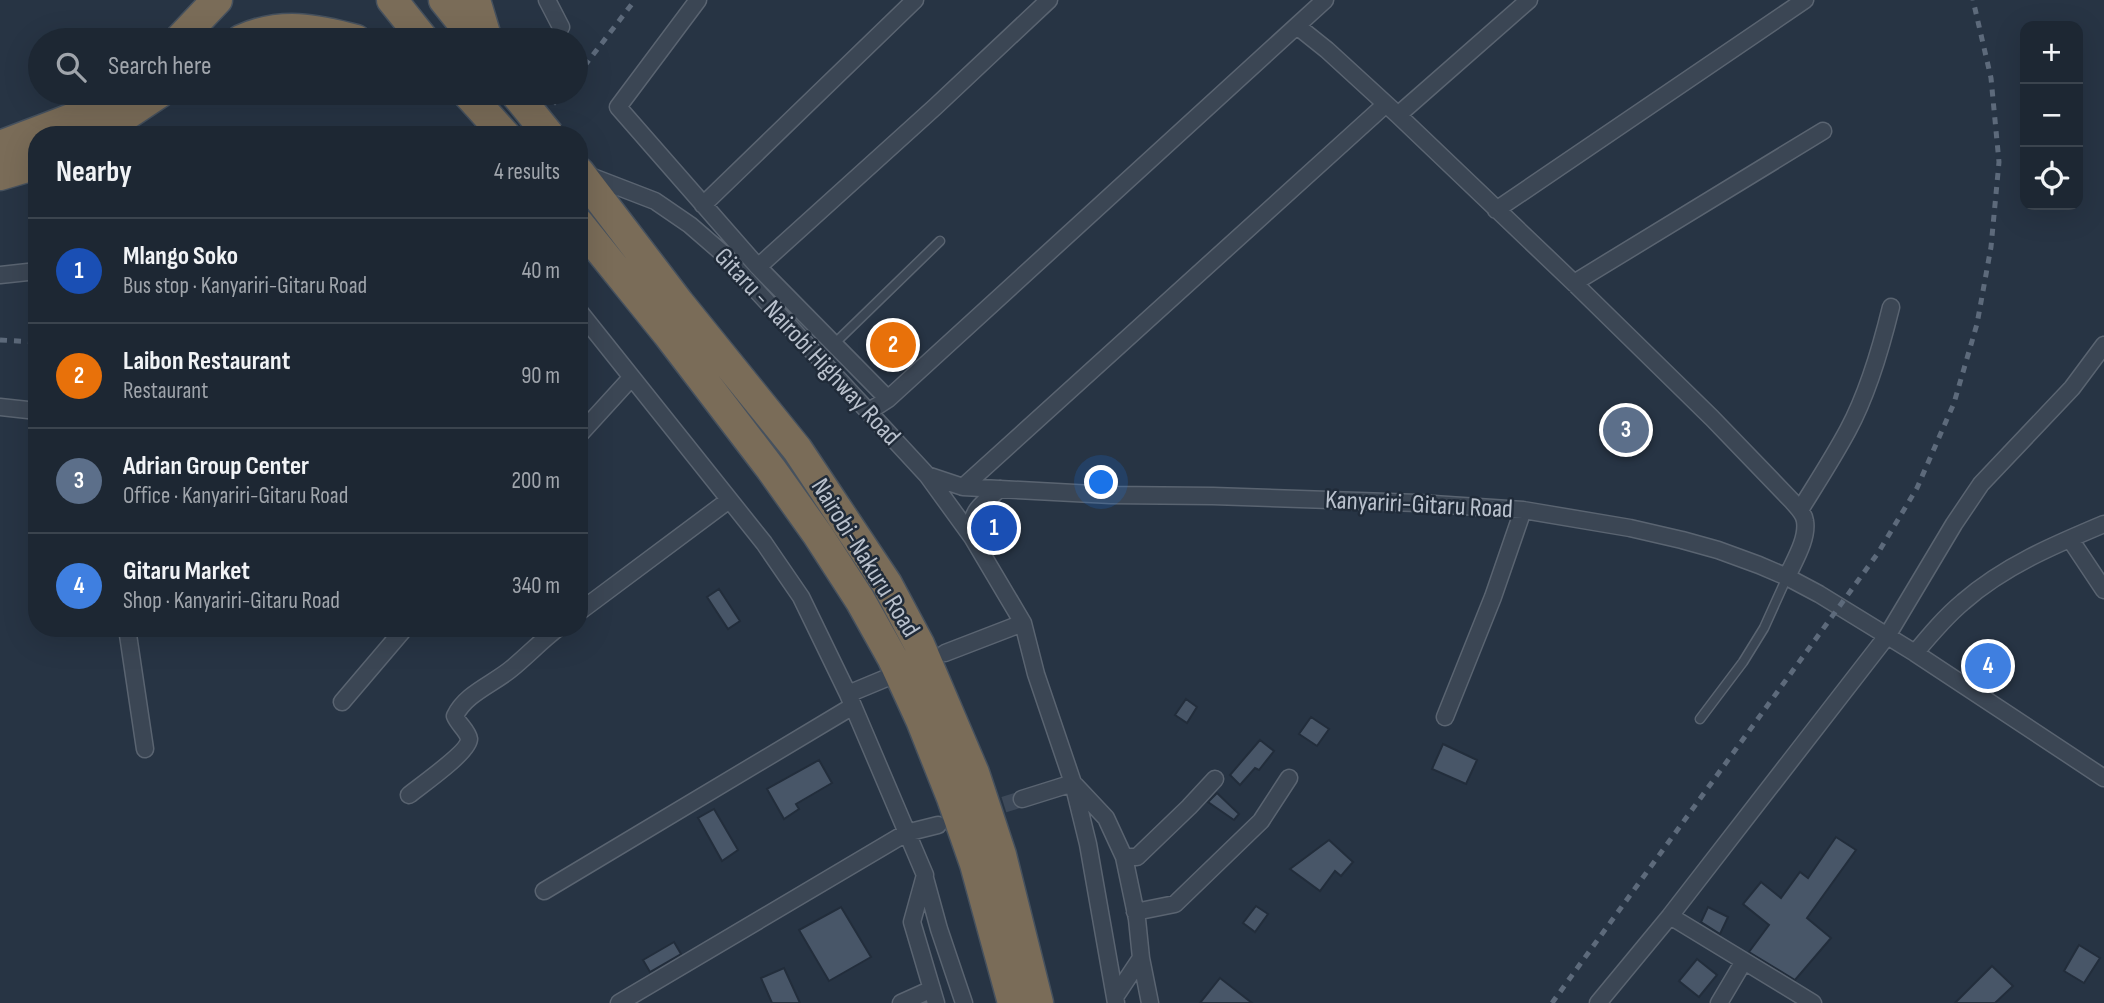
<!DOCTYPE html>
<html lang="en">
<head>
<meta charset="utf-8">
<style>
  body { margin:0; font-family:"Sofia Sans Condensed",sans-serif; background:#2a333f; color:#f1f3f6 }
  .controls { position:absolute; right:21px; top:21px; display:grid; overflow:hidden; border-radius:14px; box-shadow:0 7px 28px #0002 }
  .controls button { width:63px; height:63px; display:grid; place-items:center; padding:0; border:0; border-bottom:2px solid #3b444e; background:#1d2733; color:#f1f3f6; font:35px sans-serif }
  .you { position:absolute; left:1102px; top:483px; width:24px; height:24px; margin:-18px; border:5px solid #fff; border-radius:50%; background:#1a73e8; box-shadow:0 0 0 10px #1a73e833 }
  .badge { display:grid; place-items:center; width:46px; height:46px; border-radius:50%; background:#90bdfb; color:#fff; font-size:23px; font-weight:700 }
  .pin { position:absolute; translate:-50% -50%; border:4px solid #fff; box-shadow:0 2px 7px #0006 }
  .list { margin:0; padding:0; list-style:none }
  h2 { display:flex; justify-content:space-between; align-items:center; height:91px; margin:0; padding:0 28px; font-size:30px }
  h2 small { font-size:23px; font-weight:400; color:#a0a5ac }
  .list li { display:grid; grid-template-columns:46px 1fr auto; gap:21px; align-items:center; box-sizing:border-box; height:105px; padding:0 28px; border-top:2px solid #3b444e }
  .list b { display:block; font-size:26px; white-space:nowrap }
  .list p { margin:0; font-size:23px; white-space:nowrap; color:#a0a5ac }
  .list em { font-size:23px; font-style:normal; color:#a0a5ac }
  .icon { flex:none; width:38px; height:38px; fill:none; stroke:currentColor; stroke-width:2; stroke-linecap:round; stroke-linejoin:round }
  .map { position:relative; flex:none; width:2104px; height:1003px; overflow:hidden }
  .search { position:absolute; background:#1d2733; box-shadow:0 7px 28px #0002; left:28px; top:28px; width:560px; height:77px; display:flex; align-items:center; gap:18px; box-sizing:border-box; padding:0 24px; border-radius:38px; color:#a0a5ac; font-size:26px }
  .panel { position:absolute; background:#1d2733; box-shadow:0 7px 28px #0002; left:28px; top:126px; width:560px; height:511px; border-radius:28px }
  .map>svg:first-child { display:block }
</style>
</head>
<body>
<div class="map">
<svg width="2104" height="1003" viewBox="0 0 2104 1003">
  <rect width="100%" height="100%" fill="#273444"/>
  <path fill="#485668" stroke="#222d3b" stroke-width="2" d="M719,589L740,621L728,629L707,597Z
    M1186,699L1197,707L1187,723L1175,715Z
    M1311,717L1329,729L1317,746L1299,734Z
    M1260,740L1274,751L1259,770L1255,768L1240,785L1230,775Z
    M1443,744L1477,760L1466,784L1432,769Z
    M819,760L832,783L796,804L799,809L784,819L767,789Z
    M1217,793L1239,814L1234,820L1208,802Z
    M714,809L738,850L722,861L698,818Z
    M1836,837L1856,850L1807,918L1831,938L1795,980L1749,952L1769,925L1743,904L1761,882L1781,898L1800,872L1808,878Z
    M1329,840L1353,862L1341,876L1335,871L1320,891L1290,869Z
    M1256,906L1268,914L1255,932L1243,923Z
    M841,907L871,957L829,981L799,930Z
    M1708,907L1728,917L1720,934L1701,922Z
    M674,942L681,954L650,972L643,960Z
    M2079,945L2100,958L2084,983L2064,971Z
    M1697,959L1717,975L1699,997L1679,981Z
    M1992,966L2013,986L1995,1003H1955Z
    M784,968L800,1003H772L761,978Z
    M1220,978L1252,1003H1200Z"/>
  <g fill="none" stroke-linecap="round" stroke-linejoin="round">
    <path stroke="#3d4959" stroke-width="16" stroke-dasharray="16 8" stroke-linecap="butt" d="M981,812L1022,799"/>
    <g stroke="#5a6471" stroke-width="11">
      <path id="lane" d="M834,344L940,241
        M1700,719L1743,662L1764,628L1787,577"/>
    </g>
    <g stroke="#5a6471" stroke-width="19">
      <path id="street" d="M547,0L561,27
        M698,0L618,107L758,267L888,399
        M1297,26L1327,50L1398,115L1574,283L1712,418L1792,501C1797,507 1804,513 1805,521C1808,539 1794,561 1787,577
        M1398,115L1529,0
        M585,174L655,201L690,225L720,251L927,475L972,537L1023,623L1036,674L1073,783L1088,844L1116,1003
        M703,205L915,0
        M1496,210L1805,0
        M758,267L935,107L1049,0
        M0,275L37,271
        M1574,283L1823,131
        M579,311L764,543L801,597L848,694
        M0,407L37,411
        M868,412L888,399L1325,0
        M579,435L631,378
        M927,475L963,487L1111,495L1213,496L1418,503L1523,510L1630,528L1682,540L1718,550L1759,565L1787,577L1819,594L1915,653L2104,778
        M963,487L1386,104
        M1800,510C1816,484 1833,458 1848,430C1868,393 1881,348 1891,307
        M972,537C968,513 982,503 1000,489
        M2070,539L2104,590
        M579,612L729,500
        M127,628L145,749
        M945,653L1023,623
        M1915,653C1930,635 1945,617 1963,602C2004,566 2054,545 2104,524
        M884,679L848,694L925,875L912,922L936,1003
        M342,702L405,628
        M1445,717L1493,597L1523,510
        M1075,785L1106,818L1124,857L1137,919L1141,958L1115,997
        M409,795C420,786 469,752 469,739C468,731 458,724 455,716C465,694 493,684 511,669C527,656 541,641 558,628
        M1022,799L1073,783
        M1124,857H1137L1189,807L1215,779
        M925,878L939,929L964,1003
        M544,891L853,706
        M1135,912L1175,904L1261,821L1289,778
        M1670,916L1813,1003
        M1141,958L1150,1003
        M619,1003L906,833L938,825
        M901,1003L932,989
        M1598,1003L1670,916L1887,636L1954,524L1981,484L2072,388L2104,345
        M1719,1003L1744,961"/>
    </g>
    <g stroke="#46515e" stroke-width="33">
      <path id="highway" d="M392,0L424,40
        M444,0L476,40
        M475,0L487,40
        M179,40L217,0
        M241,40C280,22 317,29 356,40
        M467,93L505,135
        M96,135L159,93
        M0,146L84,114L117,93
        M579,172L679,303L797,449L887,584L919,644L974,773L1001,855L1038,1003
        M0,175L37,164
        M579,224L667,333L771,469L818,535L860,600L893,659L921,720L952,798L975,864L1013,1003"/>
    </g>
    <use href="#lane" stroke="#3b4654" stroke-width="8"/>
    <use href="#street" stroke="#3b4654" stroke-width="16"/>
    <use href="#highway" stroke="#7a6c58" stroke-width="30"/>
    <path stroke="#5d6a7b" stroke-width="5" stroke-dasharray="7 7" stroke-linecap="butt" d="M576,77L635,0
      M525,135L563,93
      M0,340L37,342
      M1552,1003L1878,553L1917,488L1954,403L1977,324L1991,247L1999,162L1991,78L1973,0"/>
    <g stroke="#46515e" stroke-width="33" stroke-linecap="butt">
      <path id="highway-bridge" d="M515,93L549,135"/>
    </g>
    <use href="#highway-bridge" stroke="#7a6c58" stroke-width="30"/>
  </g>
  <g text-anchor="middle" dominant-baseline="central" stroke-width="5" stroke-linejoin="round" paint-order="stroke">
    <g font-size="26" fill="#b9c1cd" stroke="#202b39">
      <text transform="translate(807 347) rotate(47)">Gitaru - Nairobi Highway Road</text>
      <text transform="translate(1419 505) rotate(3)">Kanyariri-Gitaru Road</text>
      <text transform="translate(865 558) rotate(58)">Nairobi-Nakuru Road</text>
    </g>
  </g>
</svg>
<div class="controls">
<button>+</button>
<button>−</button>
<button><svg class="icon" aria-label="locate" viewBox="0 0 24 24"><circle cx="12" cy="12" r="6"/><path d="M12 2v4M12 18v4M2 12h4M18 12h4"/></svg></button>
</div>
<div class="you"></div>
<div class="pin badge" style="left:994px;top:528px;background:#1a4fb4">1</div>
<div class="pin badge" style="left:893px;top:345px;background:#e8710a">2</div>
<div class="pin badge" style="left:1626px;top:430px;background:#5c6f8a">3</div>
<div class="pin badge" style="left:1988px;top:666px;background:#3f7fe0">4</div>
<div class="search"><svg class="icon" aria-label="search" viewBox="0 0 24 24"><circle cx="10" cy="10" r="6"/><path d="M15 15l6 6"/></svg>Search here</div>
<section class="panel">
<h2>Nearby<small>4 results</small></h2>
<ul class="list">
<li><span class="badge" style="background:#1a4fb4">1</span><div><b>Mlango Soko</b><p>Bus stop · Kanyariri-Gitaru Road</p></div><em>40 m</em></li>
<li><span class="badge" style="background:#e8710a">2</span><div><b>Laibon Restaurant</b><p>Restaurant</p></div><em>90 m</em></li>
<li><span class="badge" style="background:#5c6f8a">3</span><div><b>Adrian Group Center</b><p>Office · Kanyariri-Gitaru Road</p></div><em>200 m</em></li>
<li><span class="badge" style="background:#3f7fe0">4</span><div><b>Gitaru Market</b><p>Shop · Kanyariri-Gitaru Road</p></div><em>340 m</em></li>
</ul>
</section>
</div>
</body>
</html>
